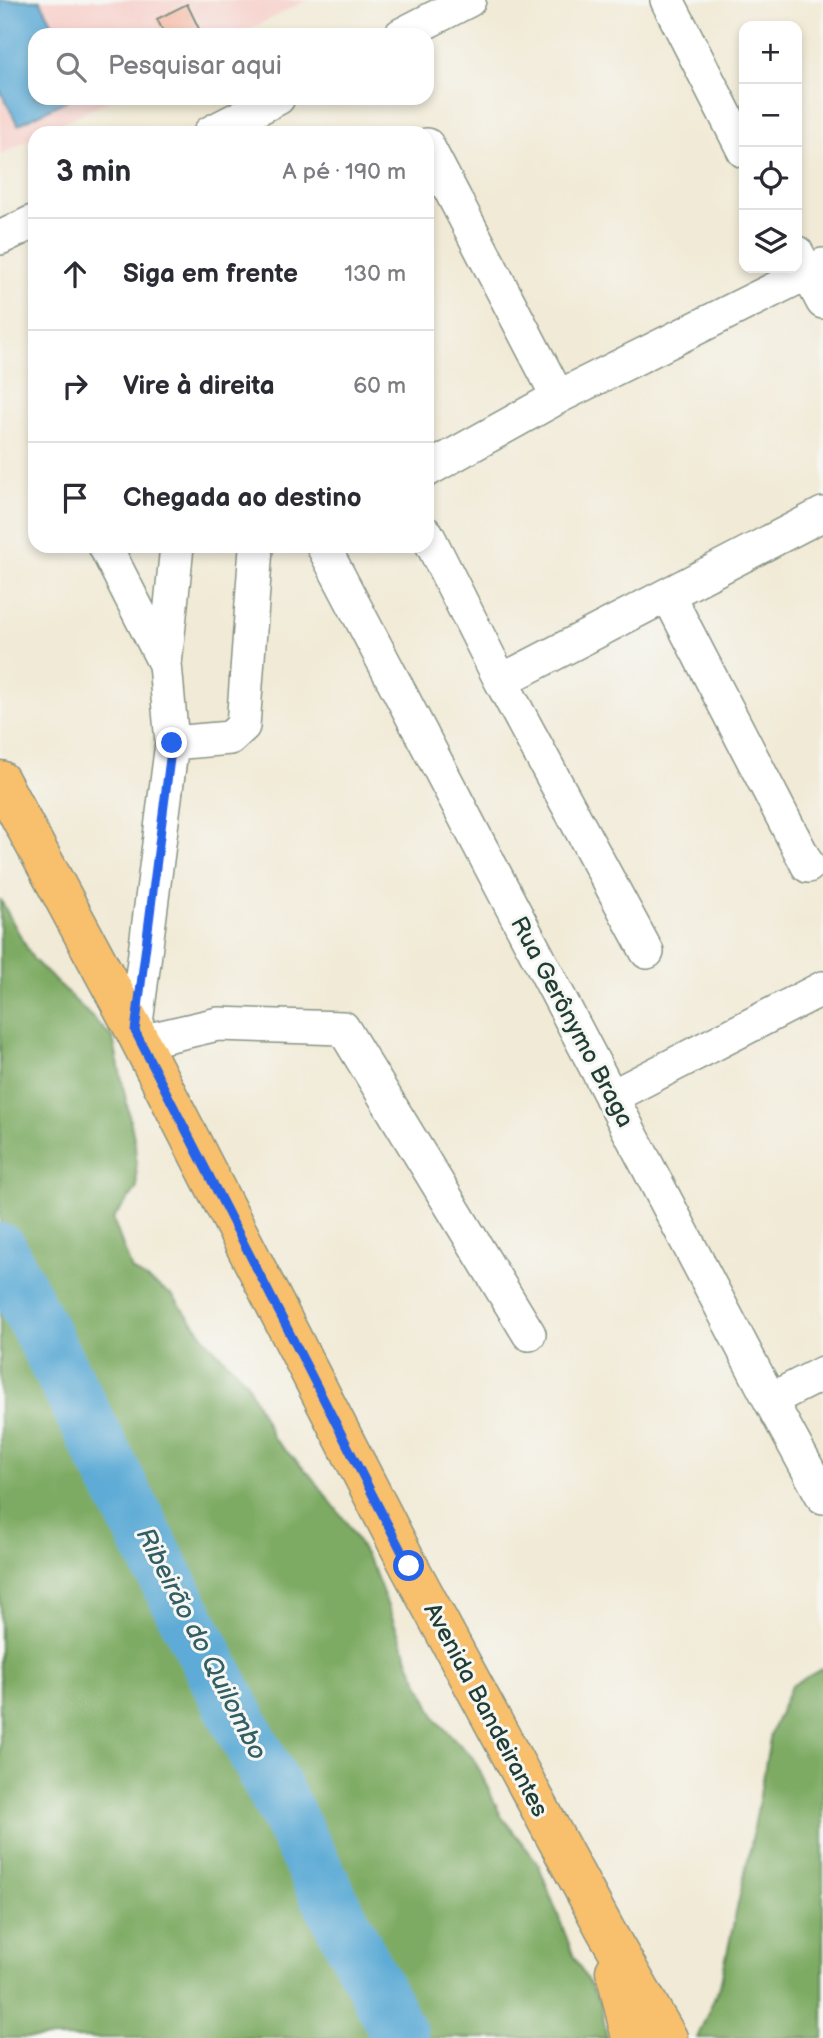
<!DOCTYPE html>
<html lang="pt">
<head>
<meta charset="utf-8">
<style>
  body { margin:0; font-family:"Balsamiq Sans",sans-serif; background:#f7f7f7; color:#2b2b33 }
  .controls { position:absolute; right:21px; top:21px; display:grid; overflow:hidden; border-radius:14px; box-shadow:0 4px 10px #0003 }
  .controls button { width:63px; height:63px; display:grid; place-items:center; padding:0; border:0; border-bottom:2px solid #e1e1e2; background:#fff; color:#2b2b33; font:35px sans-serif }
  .stop { position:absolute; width:21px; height:21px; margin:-16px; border:5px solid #2563eb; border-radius:50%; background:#fff }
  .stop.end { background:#2563eb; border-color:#fff; box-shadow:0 2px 7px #0008 }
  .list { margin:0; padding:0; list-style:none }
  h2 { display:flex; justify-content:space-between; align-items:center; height:91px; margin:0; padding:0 28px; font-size:30px }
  h2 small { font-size:23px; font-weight:400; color:#7c7c81 }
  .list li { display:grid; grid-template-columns:46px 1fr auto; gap:21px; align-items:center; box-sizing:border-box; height:112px; padding:0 28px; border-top:2px solid #e1e1e2 }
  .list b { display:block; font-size:26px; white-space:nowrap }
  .list em { font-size:23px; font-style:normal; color:#7c7c81 }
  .icon { flex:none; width:38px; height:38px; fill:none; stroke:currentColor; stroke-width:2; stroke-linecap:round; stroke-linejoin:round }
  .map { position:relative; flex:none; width:823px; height:2038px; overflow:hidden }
  .search { position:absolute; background:#fff; box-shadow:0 4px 10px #0003; left:28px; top:28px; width:406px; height:77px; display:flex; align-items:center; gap:18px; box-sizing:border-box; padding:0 24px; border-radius:21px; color:#7c7c81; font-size:26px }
  .panel { position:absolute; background:#fff; box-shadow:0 4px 10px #0003; left:28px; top:126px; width:406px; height:427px; border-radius:21px }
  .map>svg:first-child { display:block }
</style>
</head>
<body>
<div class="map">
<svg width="823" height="2038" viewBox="0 0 823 2038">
  <rect width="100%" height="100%" fill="#f6f6f2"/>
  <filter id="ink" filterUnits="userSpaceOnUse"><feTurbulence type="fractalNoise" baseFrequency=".0143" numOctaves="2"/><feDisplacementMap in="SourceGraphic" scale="14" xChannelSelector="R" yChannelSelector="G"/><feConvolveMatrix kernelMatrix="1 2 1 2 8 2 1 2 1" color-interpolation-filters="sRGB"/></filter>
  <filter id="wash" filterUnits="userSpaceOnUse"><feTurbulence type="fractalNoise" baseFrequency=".00686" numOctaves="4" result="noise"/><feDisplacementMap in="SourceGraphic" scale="28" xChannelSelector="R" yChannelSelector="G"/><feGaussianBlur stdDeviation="1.57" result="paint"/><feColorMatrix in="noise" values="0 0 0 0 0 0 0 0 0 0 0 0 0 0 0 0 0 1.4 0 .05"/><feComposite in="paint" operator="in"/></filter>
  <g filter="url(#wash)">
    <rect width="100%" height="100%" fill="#f1ead6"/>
    <path fill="#f7d0cb" d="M0,0H307L238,35H35V98H113L43,133H35V137L0,155Z"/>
    <path fill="#7eab64" stroke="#4e744c" stroke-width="2" d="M0,899L33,959L113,1038L135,1143L137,1188L113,1219L132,1270L172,1295L209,1343L246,1381L273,1438L310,1475L347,1523L374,1570L410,1664L437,1721L474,1759L501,1816L538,1863L574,1957L601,2004L607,2038H0Z
      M823,1668V2038H697L720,1985L751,1845L771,1733L791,1686Z"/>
    <path fill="#5dabd6" stroke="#3e7485" stroke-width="2" d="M0,0H40L59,35H35V98H71L18,125L0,91Z"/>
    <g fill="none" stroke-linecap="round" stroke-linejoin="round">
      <path stroke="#5dabd6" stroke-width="56" d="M0,1251L401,2038"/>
    </g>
    <g id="blocks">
      <path fill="#f4ae96" d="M187,4L202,35H165L157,19Z"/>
    </g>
  </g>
  <g filter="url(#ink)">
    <use href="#blocks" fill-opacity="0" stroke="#889485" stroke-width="2"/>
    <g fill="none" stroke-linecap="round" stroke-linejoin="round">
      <g stroke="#889485" stroke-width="36">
        <path id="minor" d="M667,0L744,151
          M401,35L469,0
          M210,133L278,98
          M427,145L558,397
          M0,238L35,221
          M797,253L823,302
          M427,470L558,397L823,265
          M427,534L501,681L647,952
          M105,546L165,664L172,743L135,1031
          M323,546L770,1400L823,1497
          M668,595L808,866
          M165,664L177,546
          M501,681L823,514
          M172,743L230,738L243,726L256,548
          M140,1042L218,1024L343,1028L529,1334
          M611,1097L823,988
          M770,1400L823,1373"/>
      </g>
      <g stroke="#889485" stroke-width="41">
        <path id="major" d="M0,780L135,1031L409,1566L606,1931L668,2038
          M615,1971L631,2038"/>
      </g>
      <use href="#minor" stroke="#fff" stroke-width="33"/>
      <use href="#major" stroke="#f8bf6c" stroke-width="38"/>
    </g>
  </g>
  <g fill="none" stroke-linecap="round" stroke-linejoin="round" filter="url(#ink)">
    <path stroke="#2563eb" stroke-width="9" d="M172,743L135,1031L409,1566"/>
  </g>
  <g text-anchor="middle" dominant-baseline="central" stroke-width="6" stroke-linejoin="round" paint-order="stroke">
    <g font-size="24" fill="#1f3d34" stroke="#f6f6f2">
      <text transform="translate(572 1022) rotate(62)">Rua Gerônymo Braga</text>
      <text transform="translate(486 1710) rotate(62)">Avenida Bandeirantes</text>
    </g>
    <g font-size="26" font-style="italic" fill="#325e65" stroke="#f6f6f2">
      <text transform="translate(201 1644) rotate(63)">Ribeirão do Quilombo</text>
    </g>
  </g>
</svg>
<div class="controls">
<button>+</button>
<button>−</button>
<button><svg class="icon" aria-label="locate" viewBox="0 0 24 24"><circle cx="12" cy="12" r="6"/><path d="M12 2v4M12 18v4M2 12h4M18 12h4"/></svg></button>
<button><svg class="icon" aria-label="layers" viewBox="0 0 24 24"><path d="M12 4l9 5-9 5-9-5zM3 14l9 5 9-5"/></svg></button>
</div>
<div class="stop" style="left:409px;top:1566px"></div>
<div class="stop end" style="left:172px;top:743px"></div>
<div class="search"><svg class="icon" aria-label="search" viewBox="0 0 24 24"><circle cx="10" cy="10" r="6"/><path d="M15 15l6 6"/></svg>Pesquisar aqui</div>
<section class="panel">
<h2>3 min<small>A pé · 190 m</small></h2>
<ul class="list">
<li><svg class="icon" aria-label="ahead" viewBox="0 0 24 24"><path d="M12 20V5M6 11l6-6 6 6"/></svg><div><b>Siga em frente</b></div><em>130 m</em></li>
<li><svg class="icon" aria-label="right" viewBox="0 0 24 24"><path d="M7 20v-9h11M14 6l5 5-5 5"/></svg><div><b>Vire à direita</b></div><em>60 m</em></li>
<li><svg class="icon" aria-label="arrive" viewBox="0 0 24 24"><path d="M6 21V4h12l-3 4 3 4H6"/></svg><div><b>Chegada ao destino</b></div></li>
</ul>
</section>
</div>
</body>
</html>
